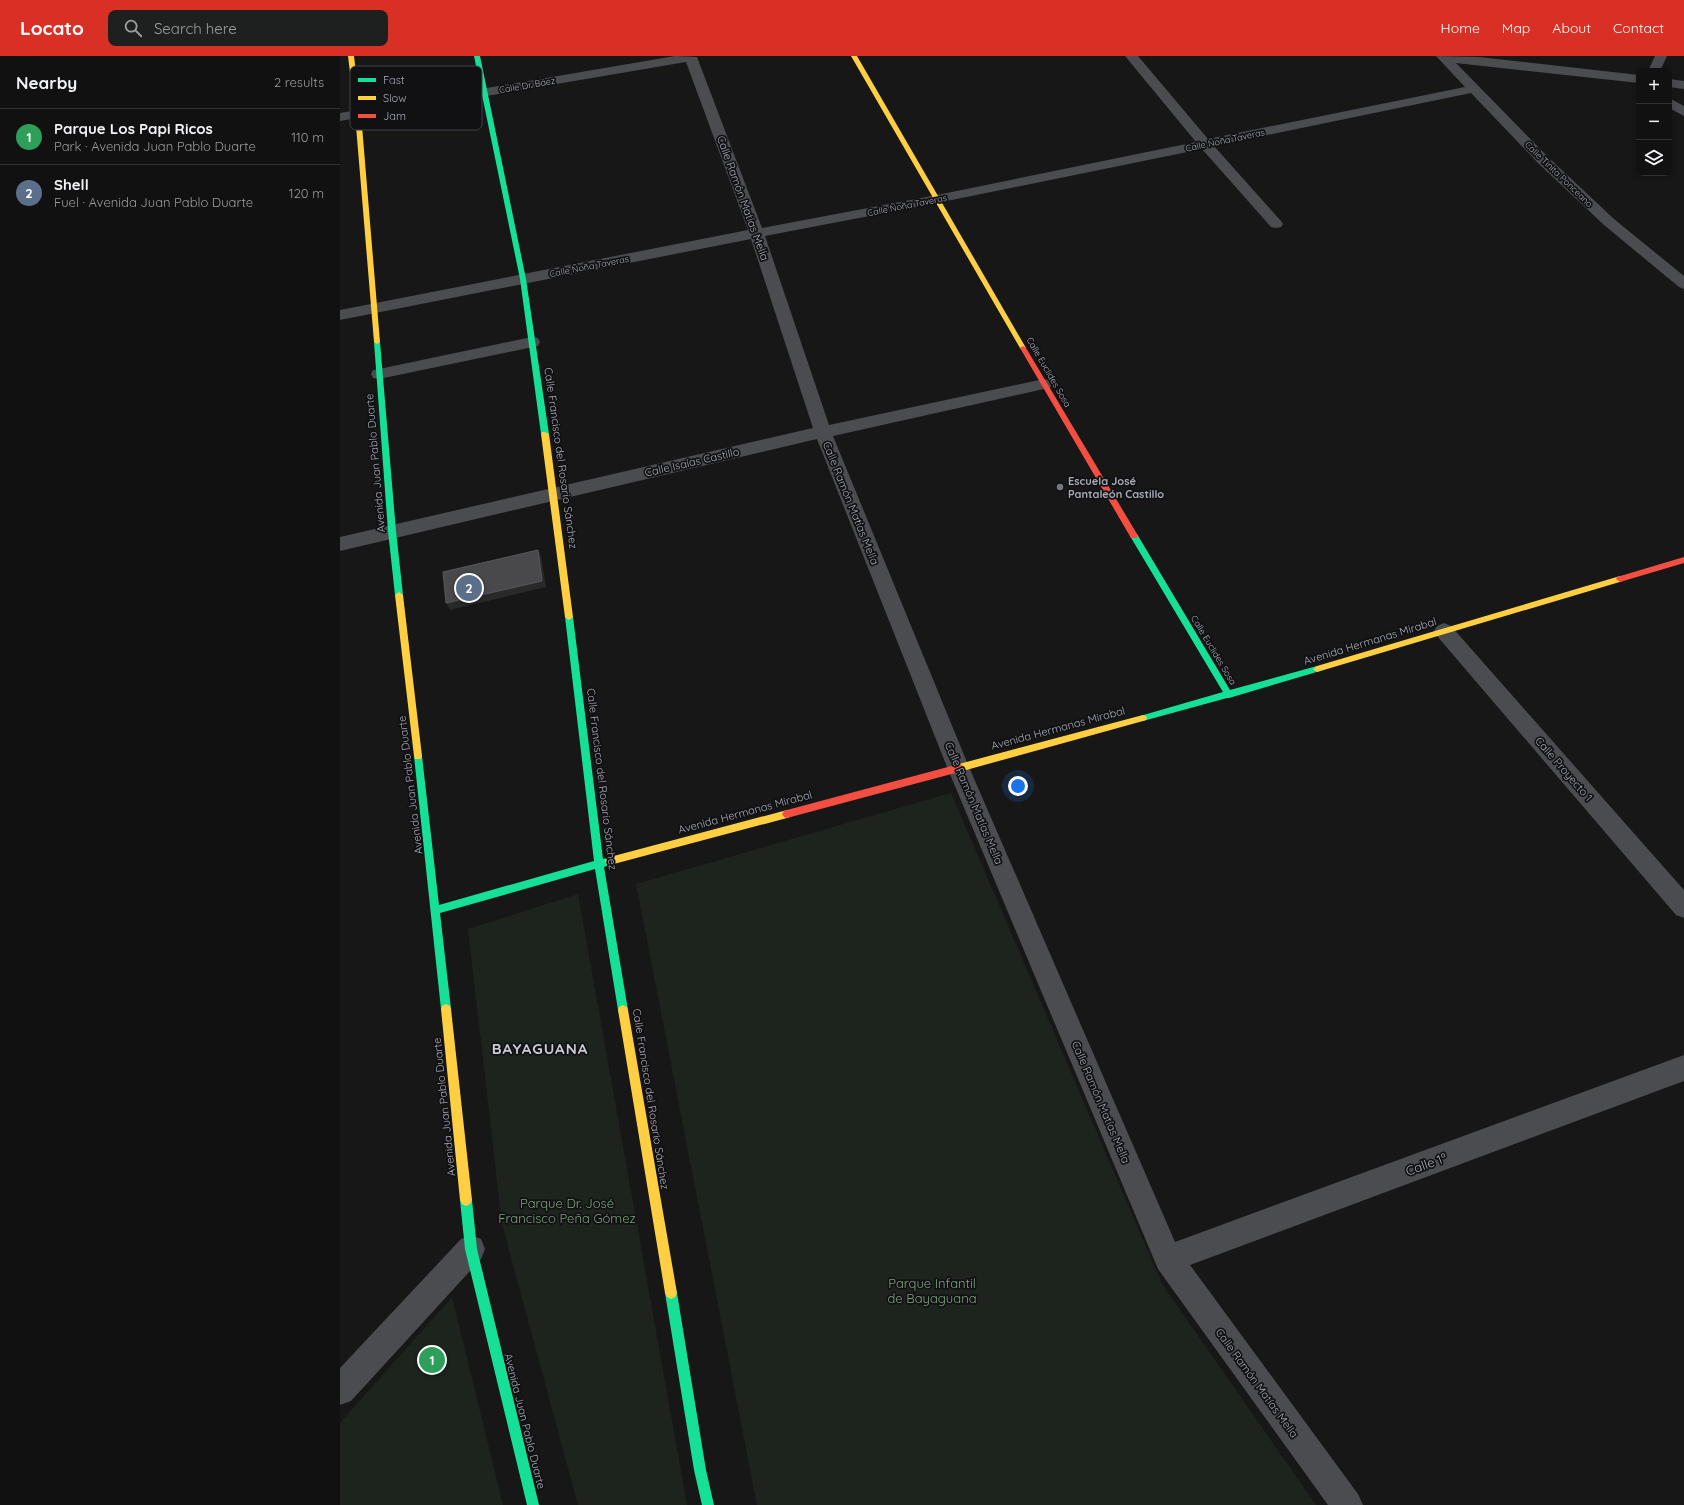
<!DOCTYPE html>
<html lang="en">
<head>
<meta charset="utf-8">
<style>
  body { margin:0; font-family:Quicksand,sans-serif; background:#1e1f1f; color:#f1f3f6 }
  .controls { position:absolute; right:12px; top:12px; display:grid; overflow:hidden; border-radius:8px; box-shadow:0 2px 6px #0003 }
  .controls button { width:36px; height:36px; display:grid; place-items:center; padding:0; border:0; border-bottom:1px solid #303131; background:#111; color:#f1f3f6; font:20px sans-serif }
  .you { position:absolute; left:678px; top:730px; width:14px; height:14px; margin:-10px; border:3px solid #fff; border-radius:50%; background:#1a73e8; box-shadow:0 0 0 6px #1a73e833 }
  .badge { display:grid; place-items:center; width:26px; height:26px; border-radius:50%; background:#d93025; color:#fff; font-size:13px; font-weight:700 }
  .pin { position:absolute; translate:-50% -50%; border:2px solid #fff; box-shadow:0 1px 4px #0006 }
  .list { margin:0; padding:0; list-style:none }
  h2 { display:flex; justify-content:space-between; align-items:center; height:52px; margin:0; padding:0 16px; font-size:17px }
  h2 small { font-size:13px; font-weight:400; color:#9c9d9f }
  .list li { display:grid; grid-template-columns:26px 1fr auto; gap:12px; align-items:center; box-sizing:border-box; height:56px; padding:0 16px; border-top:1px solid #303131 }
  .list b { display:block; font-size:15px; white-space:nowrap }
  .list p { margin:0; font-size:13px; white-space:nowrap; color:#9c9d9f }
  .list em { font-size:13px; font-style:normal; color:#9c9d9f }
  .icon { flex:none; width:22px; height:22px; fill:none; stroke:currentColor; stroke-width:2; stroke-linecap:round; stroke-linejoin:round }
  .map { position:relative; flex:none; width:1344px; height:1449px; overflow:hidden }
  header { display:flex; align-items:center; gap:24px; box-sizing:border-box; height:56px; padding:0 20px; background:#d93025; color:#fff }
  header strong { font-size:19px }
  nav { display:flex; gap:22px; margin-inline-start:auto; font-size:14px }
  .search { width:280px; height:36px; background:#1e1f1f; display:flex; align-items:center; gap:10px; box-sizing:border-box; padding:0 14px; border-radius:8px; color:#9c9d9f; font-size:15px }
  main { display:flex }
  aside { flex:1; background:#111 }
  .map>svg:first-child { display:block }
</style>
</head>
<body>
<header>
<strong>Locato</strong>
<div class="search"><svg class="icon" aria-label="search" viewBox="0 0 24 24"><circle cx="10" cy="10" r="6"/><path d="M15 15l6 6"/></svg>Search here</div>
<nav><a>Home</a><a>Map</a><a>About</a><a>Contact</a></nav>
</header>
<main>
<aside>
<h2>Nearby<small>2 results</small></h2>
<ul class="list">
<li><span class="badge" style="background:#2e9e5b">1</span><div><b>Parque Los Papi Ricos</b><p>Park · Avenida Juan Pablo Duarte</p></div><em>110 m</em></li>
<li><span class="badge" style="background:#5c6f8a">2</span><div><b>Shell</b><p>Fuel · Avenida Juan Pablo Duarte</p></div><em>120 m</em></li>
</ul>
</aside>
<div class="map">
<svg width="1344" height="1449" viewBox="0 0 1344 1449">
  <rect width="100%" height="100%" fill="#171717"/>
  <path fill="#1d241e" d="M611,737L822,1228L976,1449H417L296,828Z
    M238,838L347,1449H238L162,1168L128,873Z
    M112,1241L163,1449H0V1367Z"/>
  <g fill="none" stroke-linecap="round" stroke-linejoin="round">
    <path fill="#4b4c50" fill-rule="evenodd" d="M335,0L357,1L422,172L597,139L856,86L785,0H798L868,83L1125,31L1096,0L1139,1L1299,19V27L1116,7L1208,101L1274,163L1344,220V233L1339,231L1264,169L1198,107L1131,37L874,90L941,165L943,168L941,171L936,172L931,171L862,93L597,147L425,180L489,369L704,323L710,324L712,328L710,332L704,333L493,380L629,711L835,1186L1344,999V1025L850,1209L1018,1438L1023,1449H988L818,1213L607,711L477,383L0,495V481L473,372L411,183L0,264V254L408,174L346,6L0,65V57Z
      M1315,0H1327L1320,15H1308Z
      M1329,23L1344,25V33L1329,31Z
      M1329,42L1344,50V60L1329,52Z
      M192,281L198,282L200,286L198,290L39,323L33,322L31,318L33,314L39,313Z
      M1104,567L1111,570L1344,834V862L1336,859L1097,580L1094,575L1097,570Z
      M131,1179L141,1183L145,1193L141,1203L11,1345L0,1349V1312L121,1183Z"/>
    <path fill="#16e098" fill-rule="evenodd" d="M134,0H140L186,223L209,378L205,380L201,378L180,223Z
      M37,284L40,286L56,475L63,539L59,542L55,539L48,475L34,286Z
      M794,477L797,478L890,634L977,610L980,611L981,613L980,615L889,642H887L803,665L800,664L799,662L800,660L883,636L790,480Z
      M229,558L233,561L263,803L270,801L273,802L275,805L273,808L264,811L288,954L287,957L283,959L279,957L278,954L255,813L100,857L111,953L110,956L106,958L102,956L101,953L74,700L75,697H81L82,700L99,849L254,805L225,561Z
      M126,1138L130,1140L132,1144L137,1193L199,1449H187L125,1193L120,1144L122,1140Z
      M331,1231L335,1233L337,1237L366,1414L374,1449H362L354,1414L325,1237L327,1233Z"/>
    <path fill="#ffcf43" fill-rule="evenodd" d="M8,0H14L21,58L40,286L37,288L34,286L15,58Z
      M511,0H517L686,292L685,293H681L680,292Z
      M202,376H205L209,378L233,561L229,564L225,561L201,378Z
      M1280,520L1284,523L1283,525L977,616L973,613L977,610Z
      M59,536L63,539L82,700L81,703H75L74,700L55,539Z
      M803,659L806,660L807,662L806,664L803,665L619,716L616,715L615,712L616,709L619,708Z
      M447,754L450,755L452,758L450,761L447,762L270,809L267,808L265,805L267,802L270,801Z
      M106,948L110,950L111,953L132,1144L130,1148L126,1150L122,1148L120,1144L101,953L102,950Z
      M283,949L287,951L288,954L337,1237L335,1241L331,1243L327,1241L325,1237L278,954L279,951Z"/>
    <path fill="#f24e42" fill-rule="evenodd" d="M683,290L686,292L797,478V482H791L680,292Z
      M1344,501V507L1280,526L1276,523L1277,521Z
      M619,708L622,709L623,712L622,715L619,716L447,762L444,761L442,758L444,755L447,754Z"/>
  </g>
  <path fill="#29292a" d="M198,494L201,500L206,531L110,554L106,547Z"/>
  <path fill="#49494c" stroke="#58595d" d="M198,494L202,525L106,547L103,516Z"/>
  <circle fill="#757880" stroke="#111113" stroke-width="1.5" cx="720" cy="431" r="4"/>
  <g text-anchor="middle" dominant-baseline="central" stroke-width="3.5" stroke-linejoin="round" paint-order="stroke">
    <g font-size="9" fill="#a8adb8" stroke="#111113">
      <text transform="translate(187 29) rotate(-10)">Calle Dr. Báez</text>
      <text transform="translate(885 84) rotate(-12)">Calle Ñoña Taveras</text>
      <text transform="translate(1219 118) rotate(44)">Calle Tinita Ponceano</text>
      <text transform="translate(567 149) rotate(-11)">Calle Ñoña Taveras</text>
      <text transform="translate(249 210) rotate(-11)">Calle Ñoña Taveras</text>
      <text transform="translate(709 316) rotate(60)">Calle Euclides Sosa</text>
      <text transform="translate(874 594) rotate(59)">Calle Euclides Sosa</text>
    </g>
    <g font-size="11" fill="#a8adb8" stroke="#111113">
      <text transform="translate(403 142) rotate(70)">Calle Ramón Matías Mella</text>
      <text transform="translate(221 402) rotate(82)">Calle Francisco del Rosario Sánchez</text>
      <text transform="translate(352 406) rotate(-13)">Calle Isaías Castillo</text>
      <text transform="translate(35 407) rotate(-95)">Avenida Juan Pablo Duarte</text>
      <text transform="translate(511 447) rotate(68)">Calle Ramón Matías Mella</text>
      <text transform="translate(1030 585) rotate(-17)">Avenida Hermanas Mirabal</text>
      <text transform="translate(718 672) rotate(-15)">Avenida Hermanas Mirabal</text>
      <text transform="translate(1224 713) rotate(49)">Calle Proyecto 1</text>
      <text transform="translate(262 723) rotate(83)">Calle Francisco del Rosario Sánchez</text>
      <text transform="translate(70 729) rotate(-97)">Avenida Juan Pablo Duarte</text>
      <text transform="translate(634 747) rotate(67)">Calle Ramón Matías Mella</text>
      <text transform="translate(405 756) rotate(-15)">Avenida Hermanas Mirabal</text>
      <text transform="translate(311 1043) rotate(81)">Calle Francisco del Rosario Sánchez</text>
      <text transform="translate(761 1046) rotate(67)">Calle Ramón Matías Mella</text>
      <text transform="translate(104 1051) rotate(-96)">Avenida Juan Pablo Duarte</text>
      <text transform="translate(917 1327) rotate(54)">Calle Ramón Matías Mella</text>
      <text transform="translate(185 1365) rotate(76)">Avenida Juan Pablo Duarte</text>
    </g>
    <g font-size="11" font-weight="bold" fill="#a8adb8" stroke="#111113" text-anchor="start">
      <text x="728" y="425">Escuela José<tspan x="728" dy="13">Pantaleón Castillo</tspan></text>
    </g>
    <g font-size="13" fill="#a8adb8" stroke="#111113">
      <text transform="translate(1086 1108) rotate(-20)">Calle 1ª</text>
    </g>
    <g font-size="13" fill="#7fa381" stroke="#111113">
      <text x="227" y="1147">Parque Dr. José<tspan x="227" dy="15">Francisco Peña Gómez</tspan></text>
      <text x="592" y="1227">Parque Infantil<tspan x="592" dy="15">de Bayaguana</tspan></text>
    </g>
    <g font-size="15" font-weight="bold" letter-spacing="1" fill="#c9ccd4" stroke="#111113">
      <text x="200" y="992">BAYAGUANA</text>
    </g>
  </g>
  <rect x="10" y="10" width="132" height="64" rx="6" fill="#111113" stroke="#3e4045" stroke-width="1"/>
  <rect x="18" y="22" width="18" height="4" fill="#16e098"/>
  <rect x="18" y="40" width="18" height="4" fill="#ffcf43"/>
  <rect x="18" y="58" width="18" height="4" fill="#f24e42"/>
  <g font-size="11" fill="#a8adb8">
    <text x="43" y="28">Fast</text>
    <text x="43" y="46">Slow</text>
    <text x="43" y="64">Jam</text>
  </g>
</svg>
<div class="controls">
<button>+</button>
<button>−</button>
<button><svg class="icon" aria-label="layers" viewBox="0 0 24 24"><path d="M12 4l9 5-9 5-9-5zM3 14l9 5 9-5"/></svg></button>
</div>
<div class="you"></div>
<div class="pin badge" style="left:92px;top:1304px;background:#2e9e5b">1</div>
<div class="pin badge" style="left:129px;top:532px;background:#5c6f8a">2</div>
</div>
</main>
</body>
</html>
